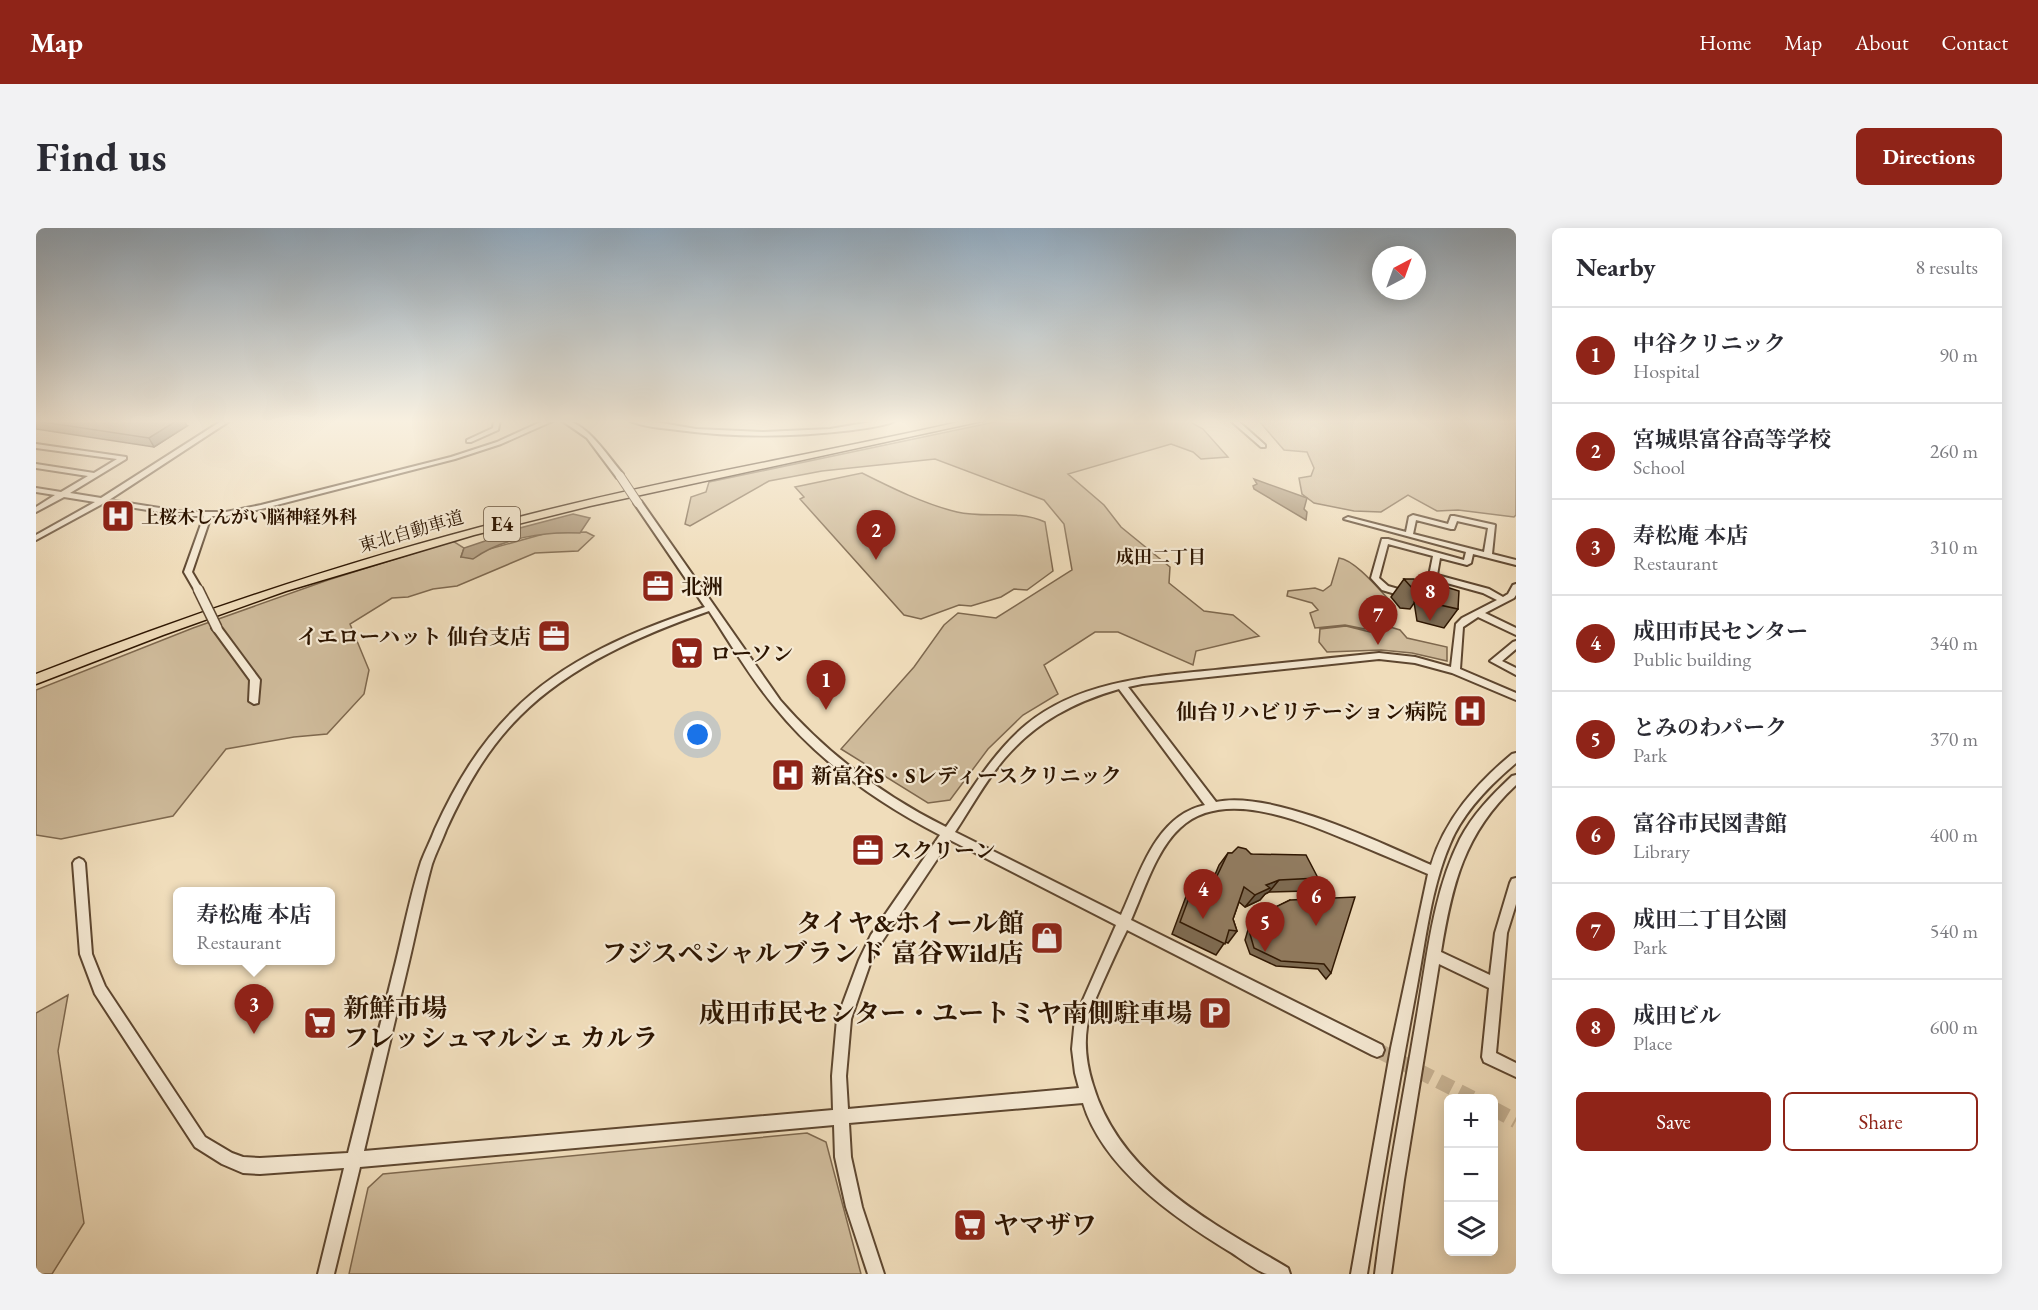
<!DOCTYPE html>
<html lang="en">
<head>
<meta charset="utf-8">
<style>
  body { margin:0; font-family:"EB Garamond","Noto Serif JP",serif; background:#f2f2f3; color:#2b2b33 }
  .controls { position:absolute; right:18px; bottom:18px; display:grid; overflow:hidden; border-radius:9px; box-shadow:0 3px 15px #0003 }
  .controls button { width:54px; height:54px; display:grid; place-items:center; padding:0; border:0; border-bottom:2px solid #e1e1e2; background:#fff; color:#2b2b33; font:30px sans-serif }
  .compass { position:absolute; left:1336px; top:18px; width:54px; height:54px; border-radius:50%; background:#fff; box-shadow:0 3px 15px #0003; rotate:41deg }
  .you { position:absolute; left:662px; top:507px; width:21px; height:21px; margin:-15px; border:4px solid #fff; border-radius:50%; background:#1a73e8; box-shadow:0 0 0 9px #1a73e833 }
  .badge { display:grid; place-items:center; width:39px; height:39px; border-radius:50%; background:#8f2418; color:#fff; font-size:20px; font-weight:700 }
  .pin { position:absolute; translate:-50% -50px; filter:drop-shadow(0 2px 3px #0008) }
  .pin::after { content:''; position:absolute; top:32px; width:21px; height:18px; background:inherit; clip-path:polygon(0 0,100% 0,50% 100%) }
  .popup { position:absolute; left:137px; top:659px; width:162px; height:78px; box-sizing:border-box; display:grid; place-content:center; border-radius:9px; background:#fff; filter:drop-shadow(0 2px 4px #0005); font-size:20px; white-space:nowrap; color:#7c7c81 }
  .popup b { font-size:22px; color:#2b2b33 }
  .popup::after { content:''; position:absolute; left:50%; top:100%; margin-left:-12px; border:12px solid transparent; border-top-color:#fff }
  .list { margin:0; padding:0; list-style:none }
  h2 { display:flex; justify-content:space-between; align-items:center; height:78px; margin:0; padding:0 24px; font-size:26px }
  h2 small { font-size:20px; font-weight:400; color:#7c7c81 }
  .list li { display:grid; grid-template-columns:39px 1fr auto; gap:18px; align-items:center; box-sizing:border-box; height:96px; padding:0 24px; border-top:2px solid #e1e1e2 }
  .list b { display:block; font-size:22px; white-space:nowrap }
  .list p { margin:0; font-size:20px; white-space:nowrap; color:#7c7c81 }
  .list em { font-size:20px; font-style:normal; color:#7c7c81 }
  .actions { display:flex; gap:12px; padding:18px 24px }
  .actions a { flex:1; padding:14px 0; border:2px solid #8f2418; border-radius:9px; text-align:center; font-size:21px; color:#8f2418 }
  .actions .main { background:#8f2418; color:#fff }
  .icon { flex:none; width:33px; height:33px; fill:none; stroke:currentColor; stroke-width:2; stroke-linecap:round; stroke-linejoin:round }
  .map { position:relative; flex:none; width:1480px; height:1046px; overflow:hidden; border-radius:9px }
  header { display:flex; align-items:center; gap:36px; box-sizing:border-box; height:84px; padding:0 30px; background:#8f2418; color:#fff }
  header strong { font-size:28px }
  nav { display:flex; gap:33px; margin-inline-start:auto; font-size:21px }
  .intro { display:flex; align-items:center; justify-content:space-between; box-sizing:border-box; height:144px; padding:0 36px }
  h1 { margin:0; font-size:42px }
  .button { padding:15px 27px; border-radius:9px; background:#8f2418; color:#fff; font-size:21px; font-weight:700 }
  main { display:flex; gap:36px; padding:0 36px }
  aside { flex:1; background:#fff; border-radius:9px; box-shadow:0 3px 15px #0003 }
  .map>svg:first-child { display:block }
</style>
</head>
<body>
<header>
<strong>Map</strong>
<nav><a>Home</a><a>Map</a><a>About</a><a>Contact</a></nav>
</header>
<div class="intro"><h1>Find us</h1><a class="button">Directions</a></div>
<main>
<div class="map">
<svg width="1480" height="1046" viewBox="0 0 1480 1046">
  <rect width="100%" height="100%" fill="#f0ddbb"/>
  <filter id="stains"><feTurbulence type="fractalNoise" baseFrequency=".00333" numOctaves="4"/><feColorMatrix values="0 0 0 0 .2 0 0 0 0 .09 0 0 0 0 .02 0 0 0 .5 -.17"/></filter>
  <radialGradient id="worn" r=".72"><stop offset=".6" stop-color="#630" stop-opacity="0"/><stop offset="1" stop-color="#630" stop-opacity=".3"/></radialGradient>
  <path fill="#cfbb9b" stroke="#7e684e" stroke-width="1.5" d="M968,192H1151L1167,201L1192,229L1165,231L1157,224L1135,216L1032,246L1068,277L1085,299L1134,339L1133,355L1168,383L1197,387L1223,408L1160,423L1157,437L1082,404H1059L1008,437L1022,466L987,487L952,521L914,572L892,575L805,521L878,439L908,397L922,385L960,390L1036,342L1028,296L1008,272L899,231L786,243L733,253L654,298L649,296L655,269L670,264L673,254Z
    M1222,192H1480V287L1478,289L1422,282L1401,283L1372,267L1345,284L1318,283L1278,275L1266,266L1263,250L1275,248L1278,240L1271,224L1248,222Z
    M826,245C856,260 888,276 921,284C950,291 981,281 1009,294L1017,343L991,362L978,361L965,369L935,378L923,377L885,391L868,387L764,271L768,269L759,259Z
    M550,304L558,308L542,323L499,325L421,358L397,361L372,369L356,370L314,396L333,442L328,466L291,506L258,509L190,521L137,588L25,611L0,607V462L157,400L292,352L417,313L428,320L425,329L511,305Z
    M1303,330C1320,332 1346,365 1359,378L1353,392L1329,401L1309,397L1279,400L1274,385L1282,382L1276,375L1251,368L1252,363L1279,360L1287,363L1295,357Z
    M1310,398L1334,404L1351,398L1364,402L1371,410L1411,419V433L1376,425L1345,422L1291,424L1283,414L1284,401Z
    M32,767L22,823L48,995L16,1046H0V785Z
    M771,905L790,914L825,1046H313L332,960L347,946Z"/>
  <path fill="#ae997c" stroke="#7a644b" stroke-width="1.5" d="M1218,251L1271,270L1268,281L1271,284L1270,292L1218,261L1217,258L1221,256Z
    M537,286L554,290L544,305C509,303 466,310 437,331L425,329L428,320L449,313L461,306Z"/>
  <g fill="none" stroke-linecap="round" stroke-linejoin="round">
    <path stroke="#c9b596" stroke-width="15" stroke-dasharray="15 8" stroke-linecap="butt" d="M1341,822L1436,870
      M1458,881L1480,893"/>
    <g stroke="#5e4730" stroke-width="4">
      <path id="minor" d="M187,192H195L73,272L149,284H190L225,277L415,229L461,214L509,192H519L465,216L419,231L225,281L190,288H175L156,344L166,361L162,364L159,363L148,344L168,288H149L68,275L0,312V307L59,274L28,269L0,284V279L19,267L0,264V260L25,264L52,248L0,240V236L58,245L81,231L0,220V216L90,229V231L34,265L65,270Z
        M458,192H464L462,202L435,214H431V212L457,200Z
        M525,192C550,192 572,229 587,246V250H581L551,210Z
        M592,192H608L660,201L727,204L794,201L846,192H862C849,198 831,200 817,202C758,209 700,210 642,202C626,200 607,199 592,192Z
        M1194,192H1201L1229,217V219H1225Z
        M599,273H605L744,472C790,525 846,567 910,599C935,563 957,524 991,496C1049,449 1127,448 1198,440C1247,435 1295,430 1343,425L1379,429L1415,439L1420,396L1426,390L1461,372L1447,365L1400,352L1397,368L1393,371L1390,370L1389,368L1397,328L1352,316L1343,350L1352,358L1376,365L1377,367L1373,370L1346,362L1335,350L1346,311H1352L1428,332L1430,324L1308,291L1312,289L1370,304L1373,289L1377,287L1412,296L1415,288H1418L1459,297L1456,326L1480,332V337L1437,326L1435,335L1431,337L1404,330L1401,347L1453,361L1467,369L1472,366L1477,357L1480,356V367L1478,370L1449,385L1480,400V407L1442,389L1427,399L1424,441L1480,465V472L1416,445L1379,435L1343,431L1106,456L1092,459L1180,574C1235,562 1343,614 1395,637C1409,591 1440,556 1476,526L1480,525V535C1454,557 1427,584 1414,616C1395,660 1390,711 1381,758C1363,854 1346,950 1331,1046H1315L1355,820L1392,646C1367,635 1342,625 1316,614C1269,595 1188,558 1144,600C1120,622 1108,663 1095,692L1346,817L1348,822L1346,827L1341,829L1336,827L1091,702C1082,720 1074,738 1066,756C1060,770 1053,784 1051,799C1048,819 1051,838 1057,857C1084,948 1176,995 1252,1040L1254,1046C1247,1046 1238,1046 1231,1046C1222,1044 1205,1031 1196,1025C1140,991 1067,941 1047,875L813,895L815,929L826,979L848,1046H832L810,979L799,929L798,897L324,939L298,1046H282L308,940L224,946L207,945L186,936L159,919L59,766L44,726L37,635L39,632L43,630L47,632L49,635L56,726L64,746L69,758L169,909L196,925L207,929L224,930L312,925C327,866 342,807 356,749C366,711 373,671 385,634C389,623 395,612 399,601C419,557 442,518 476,484C528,431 600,402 669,379L598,275ZM1380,292L1415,301H1418L1421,293L1452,300L1448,324L1377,306ZM673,383C694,415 714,449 738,478C782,533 842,575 904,607L835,707L823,732L801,791L796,848L797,882L328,923C342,864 356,805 370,746C379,710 386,672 396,636C400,624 406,613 410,602C429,560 451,521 484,488C535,437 605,407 673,383ZM1083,461L1169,577C1119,588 1104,646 1085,687L919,604C935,580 950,552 969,530C1000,494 1038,474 1083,461ZM914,612L1080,697L1039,790L1036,821L1039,845L1043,860L812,881L810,848L815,791L835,733L845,715Z
        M181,397L184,398L224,452L222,475L218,476L213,473L214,452L176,400Z
        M1480,413V421L1466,433L1480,440V447L1454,433L1477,414Z
        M1480,547V557C1428,605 1416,657 1405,724L1454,747L1459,705L1474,655L1476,651L1480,650V676L1471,705L1460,825L1480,835V849L1448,834L1446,829L1453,760L1403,736L1368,952L1355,1046H1339C1349,961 1366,877 1380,793C1391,732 1396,667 1424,611C1437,586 1456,567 1476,548Z"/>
    </g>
    <g stroke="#2d1501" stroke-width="3">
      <path id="highway" d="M932,192H951L554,278L438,307L250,363L127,407L0,456V446C162,383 326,328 495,286C639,249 787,225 932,192Z"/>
    </g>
    <use href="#minor" fill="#f5e9d3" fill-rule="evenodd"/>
    <use href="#highway" fill="#f0ddbb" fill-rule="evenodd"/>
    <g stroke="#5e4730" stroke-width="10" stroke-linecap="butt">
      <path id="minor-bridge-far1" d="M584,248L602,275"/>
    </g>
    <g stroke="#5e4730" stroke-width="12" stroke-linecap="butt">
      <path id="minor-bridge" d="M162,361L181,400"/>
    </g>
    <use href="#minor-bridge-far1" stroke="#f5e9d3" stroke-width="8"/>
    <use href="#minor-bridge" stroke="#f5e9d3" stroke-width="9"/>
  </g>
  <path fill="#7e6c54" stroke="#2d1501" stroke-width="1.5" d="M0,192L151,198L118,219L0,201Z
    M1368,351L1387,362L1374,381L1364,380L1355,369Z
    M1391,355L1408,360L1410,359L1422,381L1408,400L1381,393L1378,374Z
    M1192,625L1215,626L1282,650L1272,663L1233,664L1229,666L1224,672L1209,679L1203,674L1197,691L1201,703L1192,715L1189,714L1180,727L1136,706L1155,655L1163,643L1178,649L1183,637Z
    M1254,672L1295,745L1290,751L1282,741L1240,738L1214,726L1209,712L1214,695L1219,689Z"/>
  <path fill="#665845" stroke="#2d1501" stroke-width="1.5" d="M136,192H148L151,198L118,219L113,210Z
    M1243,652L1233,664L1229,666L1224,672L1209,679L1219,667L1230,657Z"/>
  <path fill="#927d62" stroke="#2d1501" stroke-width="1.5" d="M0,192H142L113,210L0,193Z
    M1368,351H1378L1387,362L1377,361Z
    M1391,355L1409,361L1410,359L1423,363L1422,381L1395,375Z
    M1202,619L1210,621L1215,626L1270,627L1282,650L1243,652L1230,657L1234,660L1219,667L1208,659L1197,691L1201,703L1193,702L1189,716L1144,694L1163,643L1180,650L1192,625H1196Z
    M1319,669L1295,745L1288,736L1245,733L1218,720L1214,706L1219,689L1254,672Z"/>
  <linearGradient id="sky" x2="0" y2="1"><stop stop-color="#91a9bd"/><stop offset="0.57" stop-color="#f8f0e0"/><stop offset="1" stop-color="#f8f0e0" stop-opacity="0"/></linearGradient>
  <rect width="1480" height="339" fill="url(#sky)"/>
  <defs>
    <g id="hospital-square" transform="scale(1.725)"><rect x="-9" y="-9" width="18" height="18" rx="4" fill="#8f2418" stroke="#f5e9d3"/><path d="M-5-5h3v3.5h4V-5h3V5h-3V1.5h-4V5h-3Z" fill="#fff"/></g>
    <g id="office-square" transform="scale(1.725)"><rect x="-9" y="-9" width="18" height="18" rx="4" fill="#8f2418" stroke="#f5e9d3"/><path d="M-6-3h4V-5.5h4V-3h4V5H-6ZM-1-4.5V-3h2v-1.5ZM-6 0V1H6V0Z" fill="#fff"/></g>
    <g id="supermarket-square" transform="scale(1.725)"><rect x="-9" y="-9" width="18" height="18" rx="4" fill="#8f2418" stroke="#f5e9d3"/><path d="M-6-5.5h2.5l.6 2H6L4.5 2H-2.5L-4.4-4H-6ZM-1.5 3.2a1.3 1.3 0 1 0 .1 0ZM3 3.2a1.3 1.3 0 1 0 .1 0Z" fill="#fff"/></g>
    <g id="shop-square" transform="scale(1.725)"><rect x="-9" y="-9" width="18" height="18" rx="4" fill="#8f2418" stroke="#f5e9d3"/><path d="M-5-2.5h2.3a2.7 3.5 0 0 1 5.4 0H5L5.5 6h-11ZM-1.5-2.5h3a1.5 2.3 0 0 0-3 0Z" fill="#fff"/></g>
    <g id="parking-square" transform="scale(1.725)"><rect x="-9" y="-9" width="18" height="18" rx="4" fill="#8f2418" stroke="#f5e9d3"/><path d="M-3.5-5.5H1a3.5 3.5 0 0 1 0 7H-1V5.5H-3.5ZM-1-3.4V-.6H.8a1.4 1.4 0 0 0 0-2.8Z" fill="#fff"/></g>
  </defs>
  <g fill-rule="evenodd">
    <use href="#hospital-square" x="82" y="288"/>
    <use href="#office-square" x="622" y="358"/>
    <use href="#office-square" x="518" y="408"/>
    <use href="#supermarket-square" x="651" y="425"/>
    <use href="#hospital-square" x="1434" y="483"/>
    <use href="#hospital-square" x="752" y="547"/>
    <use href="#office-square" x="832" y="622"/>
    <use href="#shop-square" x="1011" y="710"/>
    <use href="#parking-square" x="1179" y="785"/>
    <use href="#supermarket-square" x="284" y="795"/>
    <use href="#supermarket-square" x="934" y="997"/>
  </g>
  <g text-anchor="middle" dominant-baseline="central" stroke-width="4.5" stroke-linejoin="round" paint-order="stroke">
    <g font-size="18" font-weight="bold" fill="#2d1501" stroke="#f5e9d3" text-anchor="start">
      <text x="105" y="288">上桜木しんがい脳神経外科</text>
    </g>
    <g font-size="18" fill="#2d1501" stroke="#f5e9d3">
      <text transform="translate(375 303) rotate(-16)">東北自動車道</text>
    </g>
    <g font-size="18" font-weight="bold" fill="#2d1501" stroke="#f5e9d3">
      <text x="1125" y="328">成田二丁目</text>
    </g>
    <rect fill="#f5e9d3" stroke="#695540" stroke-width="1.5" x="448" y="279" width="36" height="34" rx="4.5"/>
    <g font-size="20" font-weight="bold" fill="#2d1501">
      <text x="466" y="296">E4</text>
    </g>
    <g font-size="21" font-weight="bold" fill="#2d1501" stroke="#f5e9d3" text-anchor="start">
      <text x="645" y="358">北洲</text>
      <text x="495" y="408" text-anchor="end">イエローハット 仙台支店</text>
      <text x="674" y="425">ローソン</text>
      <text x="1411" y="483" text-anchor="end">仙台リハビリテーション病院</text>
      <text x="775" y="547">新富谷S・Sレディースクリニック</text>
      <text x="855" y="622">スクリーン</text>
    </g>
    <g font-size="26" font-weight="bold" fill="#2d1501" stroke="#f5e9d3" text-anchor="end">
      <text x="988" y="695">タイヤ&amp;ホイール館<tspan x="988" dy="30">フジスペシャルブランド 富谷Wild店</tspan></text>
      <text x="307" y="780" text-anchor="start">新鮮市場<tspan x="307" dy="30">フレッシュマルシェ カルラ</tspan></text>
      <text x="1156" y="785">成田市民センター・ユートミヤ南側駐車場</text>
      <text x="957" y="997" text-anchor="start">ヤマザワ</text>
    </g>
  </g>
  <rect width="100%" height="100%" filter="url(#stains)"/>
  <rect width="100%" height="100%" fill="url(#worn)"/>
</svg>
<div class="controls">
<button>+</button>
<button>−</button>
<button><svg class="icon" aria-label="layers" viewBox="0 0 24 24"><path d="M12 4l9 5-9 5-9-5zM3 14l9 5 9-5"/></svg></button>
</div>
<svg class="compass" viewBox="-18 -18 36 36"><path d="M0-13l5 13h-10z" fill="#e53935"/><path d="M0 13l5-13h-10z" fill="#7c7c81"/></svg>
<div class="you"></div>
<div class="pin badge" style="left:790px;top:482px">1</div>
<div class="pin badge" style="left:840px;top:332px">2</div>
<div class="pin badge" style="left:218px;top:806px">3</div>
<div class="popup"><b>寿松庵 本店</b>Restaurant</div>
<div class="pin badge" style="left:1167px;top:691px">4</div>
<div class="pin badge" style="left:1229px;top:724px">5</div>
<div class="pin badge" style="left:1280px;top:698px">6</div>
<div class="pin badge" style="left:1342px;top:417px">7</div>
<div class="pin badge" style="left:1394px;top:393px">8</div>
</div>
<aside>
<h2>Nearby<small>8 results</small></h2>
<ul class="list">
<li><span class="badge">1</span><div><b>中谷クリニック</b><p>Hospital</p></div><em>90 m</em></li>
<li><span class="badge">2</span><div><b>宮城県富谷高等学校</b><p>School</p></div><em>260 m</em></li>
<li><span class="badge">3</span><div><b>寿松庵 本店</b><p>Restaurant</p></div><em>310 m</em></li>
<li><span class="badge">4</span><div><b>成田市民センター</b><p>Public building</p></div><em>340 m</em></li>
<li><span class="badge">5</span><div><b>とみのわパーク</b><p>Park</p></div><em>370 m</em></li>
<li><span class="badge">6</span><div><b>富谷市民図書館</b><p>Library</p></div><em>400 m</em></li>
<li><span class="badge">7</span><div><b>成田二丁目公園</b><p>Park</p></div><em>540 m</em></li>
<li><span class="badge">8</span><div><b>成田ビル</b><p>Place</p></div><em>600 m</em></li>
</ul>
<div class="actions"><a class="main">Save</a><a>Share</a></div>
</aside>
</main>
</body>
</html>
